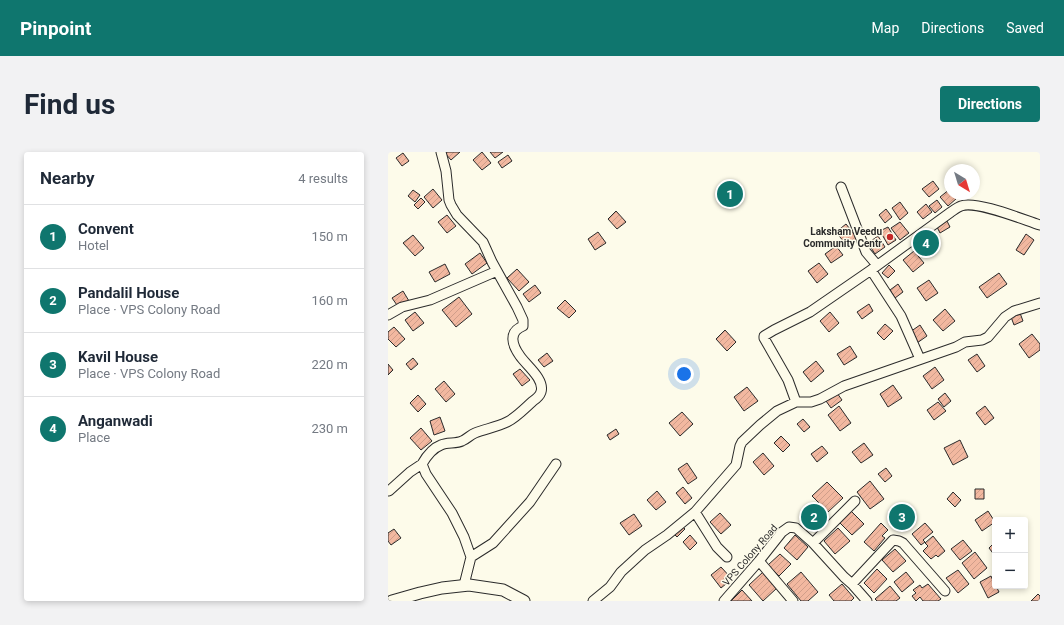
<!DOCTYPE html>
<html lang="en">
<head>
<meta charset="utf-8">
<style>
  body { margin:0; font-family:Roboto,sans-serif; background:#f2f2f3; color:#1f2937 }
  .controls { position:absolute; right:12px; bottom:12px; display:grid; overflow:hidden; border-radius:4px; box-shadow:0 2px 6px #0003 }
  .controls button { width:36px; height:36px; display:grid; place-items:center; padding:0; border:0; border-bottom:1px solid #e0e1e3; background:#fff; color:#1f2937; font:20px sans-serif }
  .compass { position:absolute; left:556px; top:12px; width:36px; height:36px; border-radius:50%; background:#fff; box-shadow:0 2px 6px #0003; rotate:142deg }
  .you { position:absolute; left:296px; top:222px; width:14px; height:14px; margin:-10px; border:3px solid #fff; border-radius:50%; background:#1a73e8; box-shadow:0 0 0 6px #1a73e833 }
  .badge { display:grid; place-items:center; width:26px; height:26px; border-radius:50%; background:#0f766e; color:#fff; font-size:13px; font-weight:700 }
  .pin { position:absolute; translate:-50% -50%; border:2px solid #fff; box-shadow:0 1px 4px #0006 }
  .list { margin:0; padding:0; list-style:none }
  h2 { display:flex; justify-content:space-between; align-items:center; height:52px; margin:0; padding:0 16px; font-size:17px }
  h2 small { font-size:13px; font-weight:400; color:#747a83 }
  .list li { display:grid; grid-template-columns:26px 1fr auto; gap:12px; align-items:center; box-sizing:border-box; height:64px; padding:0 16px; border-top:1px solid #e0e1e3 }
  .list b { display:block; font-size:15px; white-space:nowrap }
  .list p { margin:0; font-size:13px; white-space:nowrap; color:#747a83 }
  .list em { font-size:13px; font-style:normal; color:#747a83 }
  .map { position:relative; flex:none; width:652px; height:449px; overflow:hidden; border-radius:4px }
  header { display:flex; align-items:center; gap:24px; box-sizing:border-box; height:56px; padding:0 20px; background:#0f766e; color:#fff }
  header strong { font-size:19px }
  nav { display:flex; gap:22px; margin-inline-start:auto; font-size:14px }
  .intro { display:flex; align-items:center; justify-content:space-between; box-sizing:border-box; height:96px; padding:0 24px }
  h1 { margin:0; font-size:28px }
  .button { padding:10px 18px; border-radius:4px; background:#0f766e; color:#fff; font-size:14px; font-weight:700 }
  main { display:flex; gap:24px; padding:0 24px }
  aside { flex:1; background:#fff; border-radius:4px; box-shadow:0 2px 6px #0003 }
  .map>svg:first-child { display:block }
</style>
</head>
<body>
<header>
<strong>Pinpoint</strong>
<nav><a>Map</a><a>Directions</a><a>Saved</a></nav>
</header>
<div class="intro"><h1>Find us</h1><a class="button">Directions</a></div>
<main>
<aside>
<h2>Nearby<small>4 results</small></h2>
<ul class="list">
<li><span class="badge">1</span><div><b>Convent</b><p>Hotel</p></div><em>150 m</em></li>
<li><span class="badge">2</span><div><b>Pandalil House</b><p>Place · VPS Colony Road</p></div><em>160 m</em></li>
<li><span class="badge">3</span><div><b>Kavil House</b><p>Place · VPS Colony Road</p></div><em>220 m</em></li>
<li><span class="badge">4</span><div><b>Anganwadi</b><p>Place</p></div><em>230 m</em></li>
</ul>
</aside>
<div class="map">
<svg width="652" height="449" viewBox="0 0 652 449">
  <defs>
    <pattern id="building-hatch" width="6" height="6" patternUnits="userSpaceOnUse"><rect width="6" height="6" fill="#f2b8a0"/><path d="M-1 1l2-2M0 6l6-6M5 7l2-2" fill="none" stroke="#d09e8a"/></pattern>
  </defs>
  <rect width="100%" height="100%" fill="#fdfbea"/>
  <path fill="url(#building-hatch)" stroke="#2b2b2b" d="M56,0H72L63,8Z
    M94,0L103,11L94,18L85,8Z
    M102,0H115L107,6Z
    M15,1L21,9L14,14L8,6Z
    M120,3L124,9L114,16L110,10Z
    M545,29L551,37L541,45L534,37Z
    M45,37L54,48L45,56L36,45Z
    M562,37V42H565L569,46L560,54L552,45Z
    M25,38L32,43L27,50L20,44Z
    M33,46L37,50L30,57L26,53Z
    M549,48L554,55L547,61L541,54Z
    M512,50L520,61L512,68L504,56Z
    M538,52L544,60L535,67L529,60Z
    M498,57L504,65L497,71L491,63Z
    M228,59L238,70L229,77L220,67Z
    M59,63L68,74L59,81L50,70Z
    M558,67L562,75L552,81L548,73Z
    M512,70L521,81L512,88L503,76Z
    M458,72L470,87L460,95L448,80Z
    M500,75L508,88L500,93L492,79Z
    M210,80L218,91L207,98L200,87Z
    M638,82L646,88L636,103L628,98Z
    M25,83L36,96L27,104L15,91Z
    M490,84L497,95L487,102L480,91Z
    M540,84L545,91L536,98L531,90Z
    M448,94L455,103L443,111L437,102Z
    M526,99L536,111L525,120L515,108Z
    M92,101L99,111L84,122L77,112Z
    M431,111L440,122L429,131L420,119Z
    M57,112L62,122L47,130L41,120Z
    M501,113L507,119L500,126L494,121Z
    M129,117L141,130L131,139L119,126Z
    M611,121L619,132L599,146L591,135Z
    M541,128L550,141L538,149L529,136Z
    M510,132L515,140L507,146L502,138Z
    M147,133L153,141L141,150L135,142Z
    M15,139L21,149L11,156L4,146Z
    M71,145L84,162L68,175L54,158Z
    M177,148L188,159L181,166L169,156Z
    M481,152L485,159L474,167L469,160Z
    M557,157L567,169L555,179L545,168Z
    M27,160L36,171L25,179L17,168Z
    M442,160L451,171L441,180L432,169Z
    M632,161L635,169L626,173L623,165Z
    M497,172L505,179L496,188L489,181Z
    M532,173L539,184L529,191L522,180Z
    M6,175L17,187L8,195L0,187V180Z
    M337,178L348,190L339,199L328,187Z
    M644,182L652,192V198L641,206L631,192Z
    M462,194L469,205L456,213L449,202Z
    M159,201L165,209L156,215L150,208Z
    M589,202L597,214L589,220L580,208Z
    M25,206L30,212L23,218L18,212Z
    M428,209L436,219L423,230L415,220Z
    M0,212L5,218L0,223Z
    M547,215L556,228L544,237L535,224Z
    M132,217L142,228L134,234L125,222Z
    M56,229L67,242L58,250L47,237Z
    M505,233L514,246L500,255L492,242Z
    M359,235L370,249L356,259L346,245Z
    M449,241L454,248L443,256L438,249Z
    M557,241L563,249L556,255L550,247Z
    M30,243L38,252L30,260L22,251Z
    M550,250L558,259L546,268L539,258Z
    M451,254L463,271L452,279L440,263Z
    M597,254L606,266L597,273L588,261Z
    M294,260L305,272L292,284L281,271Z
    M52,265L57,279L46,283L42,269Z
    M415,267L422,275L416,280L409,272Z
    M33,276L44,289L33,298L22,286Z
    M228,277L231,282L222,288L219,283Z
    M393,284L402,293L395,300L386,291Z
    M572,288L580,305L565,313L556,296Z
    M476,291L485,303L473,311L464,300Z
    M434,294L440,301L429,310L423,302Z
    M375,301L386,314L376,323L365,310Z
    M299,311L309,326L300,332L290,317Z
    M498,316L504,324L497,330L490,322Z
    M482,329L496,347L482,357L469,340Z
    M439,330L455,346L440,360L424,344Z
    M295,335L304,346L297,352L288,341Z
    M587,337H596V347H587Z
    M269,339L278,350L268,358L259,348Z
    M565,340L573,348L567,355L559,347Z
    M427,353L439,366L426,378L414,365Z
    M517,357L526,368L516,376L512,371L509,372L505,367L504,363L510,358L513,361Z
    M463,359L476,372L464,383L451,370Z
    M600,359L607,370L594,379L587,368Z
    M332,361L343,373L333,382L322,370Z
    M246,362L254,374L241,383L232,371Z
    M493,371L500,378L494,384L497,386L486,399L476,390Z
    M537,371L545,380L535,388L537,390L533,393L524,382Z
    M294,374L297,377L289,385L286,382Z
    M450,376L462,389L447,402L436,389Z
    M6,377L13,386L3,393L0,389V381Z
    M302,383L309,391L302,398L295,390Z
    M407,383L420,395L409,408L396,396Z
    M545,384L557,399L550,405L548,403L543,407L535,399L540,394L537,391Z
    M575,388L584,399L572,408L563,397Z
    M607,390V404L601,396Z
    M507,397L518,409L505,420L494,408Z
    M587,400L599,416L586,427L574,411Z
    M392,402L403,412L391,424L380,413Z
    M333,415L344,427L333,436L323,423Z
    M489,417L499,427L486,441L476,431Z
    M570,418L581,432L570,441L558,426Z
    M375,420L389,436L375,449L361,433Z
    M413,420L430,440L420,449H413L399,432Z
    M518,420L526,430L514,440L506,430Z
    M603,424L607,434H608L611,440L600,446L592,430Z
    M454,432L466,446L463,449H446L441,443Z
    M540,432L553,447L550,449H535L532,445L528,449L524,444L528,441L525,438L532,433L534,436Z
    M502,434L512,446L508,449H489L487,447Z
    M354,438L364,449H343Z
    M650,442L652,444V449H643Z"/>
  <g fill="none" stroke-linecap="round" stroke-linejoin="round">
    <g stroke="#2b2b2b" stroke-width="11">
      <path id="minor" d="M53,0L58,19L61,48L63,53L69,63L95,90L104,110L129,155L135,168V174C120,180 124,193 132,204C138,213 157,227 153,240C152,243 148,247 145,249C137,256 129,265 119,270C109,275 97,277 87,281C82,283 79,287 74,289C68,292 59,290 53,293C45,296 38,305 34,312L38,322L64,361L76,385L83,405L76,433
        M453,35L478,100L489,113
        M0,163L14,155L42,148L109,119
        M532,207L513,164L483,118L563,60C566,58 570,55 573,54C588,48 636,68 652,73
        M408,250L400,228L376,186V184L386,178L422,160L483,118
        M1,339L22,320L34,312
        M307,360L329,395L339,405
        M425,391L467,349
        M83,405L105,391L142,350L168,312
        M371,409L405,449
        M464,432L479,449
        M205,449L222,435L233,420L257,398L279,383L307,360L348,313L352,294L354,290L372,273L389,259L408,250H423L432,247L456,234L568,195L577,190L594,188L600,185L617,165L626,159L652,151
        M336,449L371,409L394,380L401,375L408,376L425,391L456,425L464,432L505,388L511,389L515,391L557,439"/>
    </g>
    <g stroke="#2b2b2b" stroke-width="13">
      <path id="major" d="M4,449L32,441L54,436L81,433L115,438L136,449"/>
    </g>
    <use href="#minor" stroke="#fdfbea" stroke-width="9"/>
    <use href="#major" stroke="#fdfbea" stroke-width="11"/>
  </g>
  <circle fill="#c62828" stroke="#fdfbea" stroke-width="1.5" cx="502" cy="85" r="4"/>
  <g text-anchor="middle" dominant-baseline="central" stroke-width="3" stroke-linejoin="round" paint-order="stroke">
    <g font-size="10" font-weight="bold" fill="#2b2b2b" stroke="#fdfbea" text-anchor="end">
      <text x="494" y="79">Laksham Veedu<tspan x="494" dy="12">Community Centr</tspan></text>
    </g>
    <g font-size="10" fill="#2b2b2b" stroke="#fdfbea">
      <text transform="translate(362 403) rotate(-49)">VPS Colony Road</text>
    </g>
  </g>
</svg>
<div class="controls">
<button>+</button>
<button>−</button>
</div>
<svg class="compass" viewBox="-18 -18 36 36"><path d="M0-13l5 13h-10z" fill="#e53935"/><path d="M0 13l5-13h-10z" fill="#747a83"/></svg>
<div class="you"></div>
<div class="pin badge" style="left:342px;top:42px">1</div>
<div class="pin badge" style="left:426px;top:365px">2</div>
<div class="pin badge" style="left:514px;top:365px">3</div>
<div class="pin badge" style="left:538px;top:91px">4</div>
</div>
</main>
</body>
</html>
